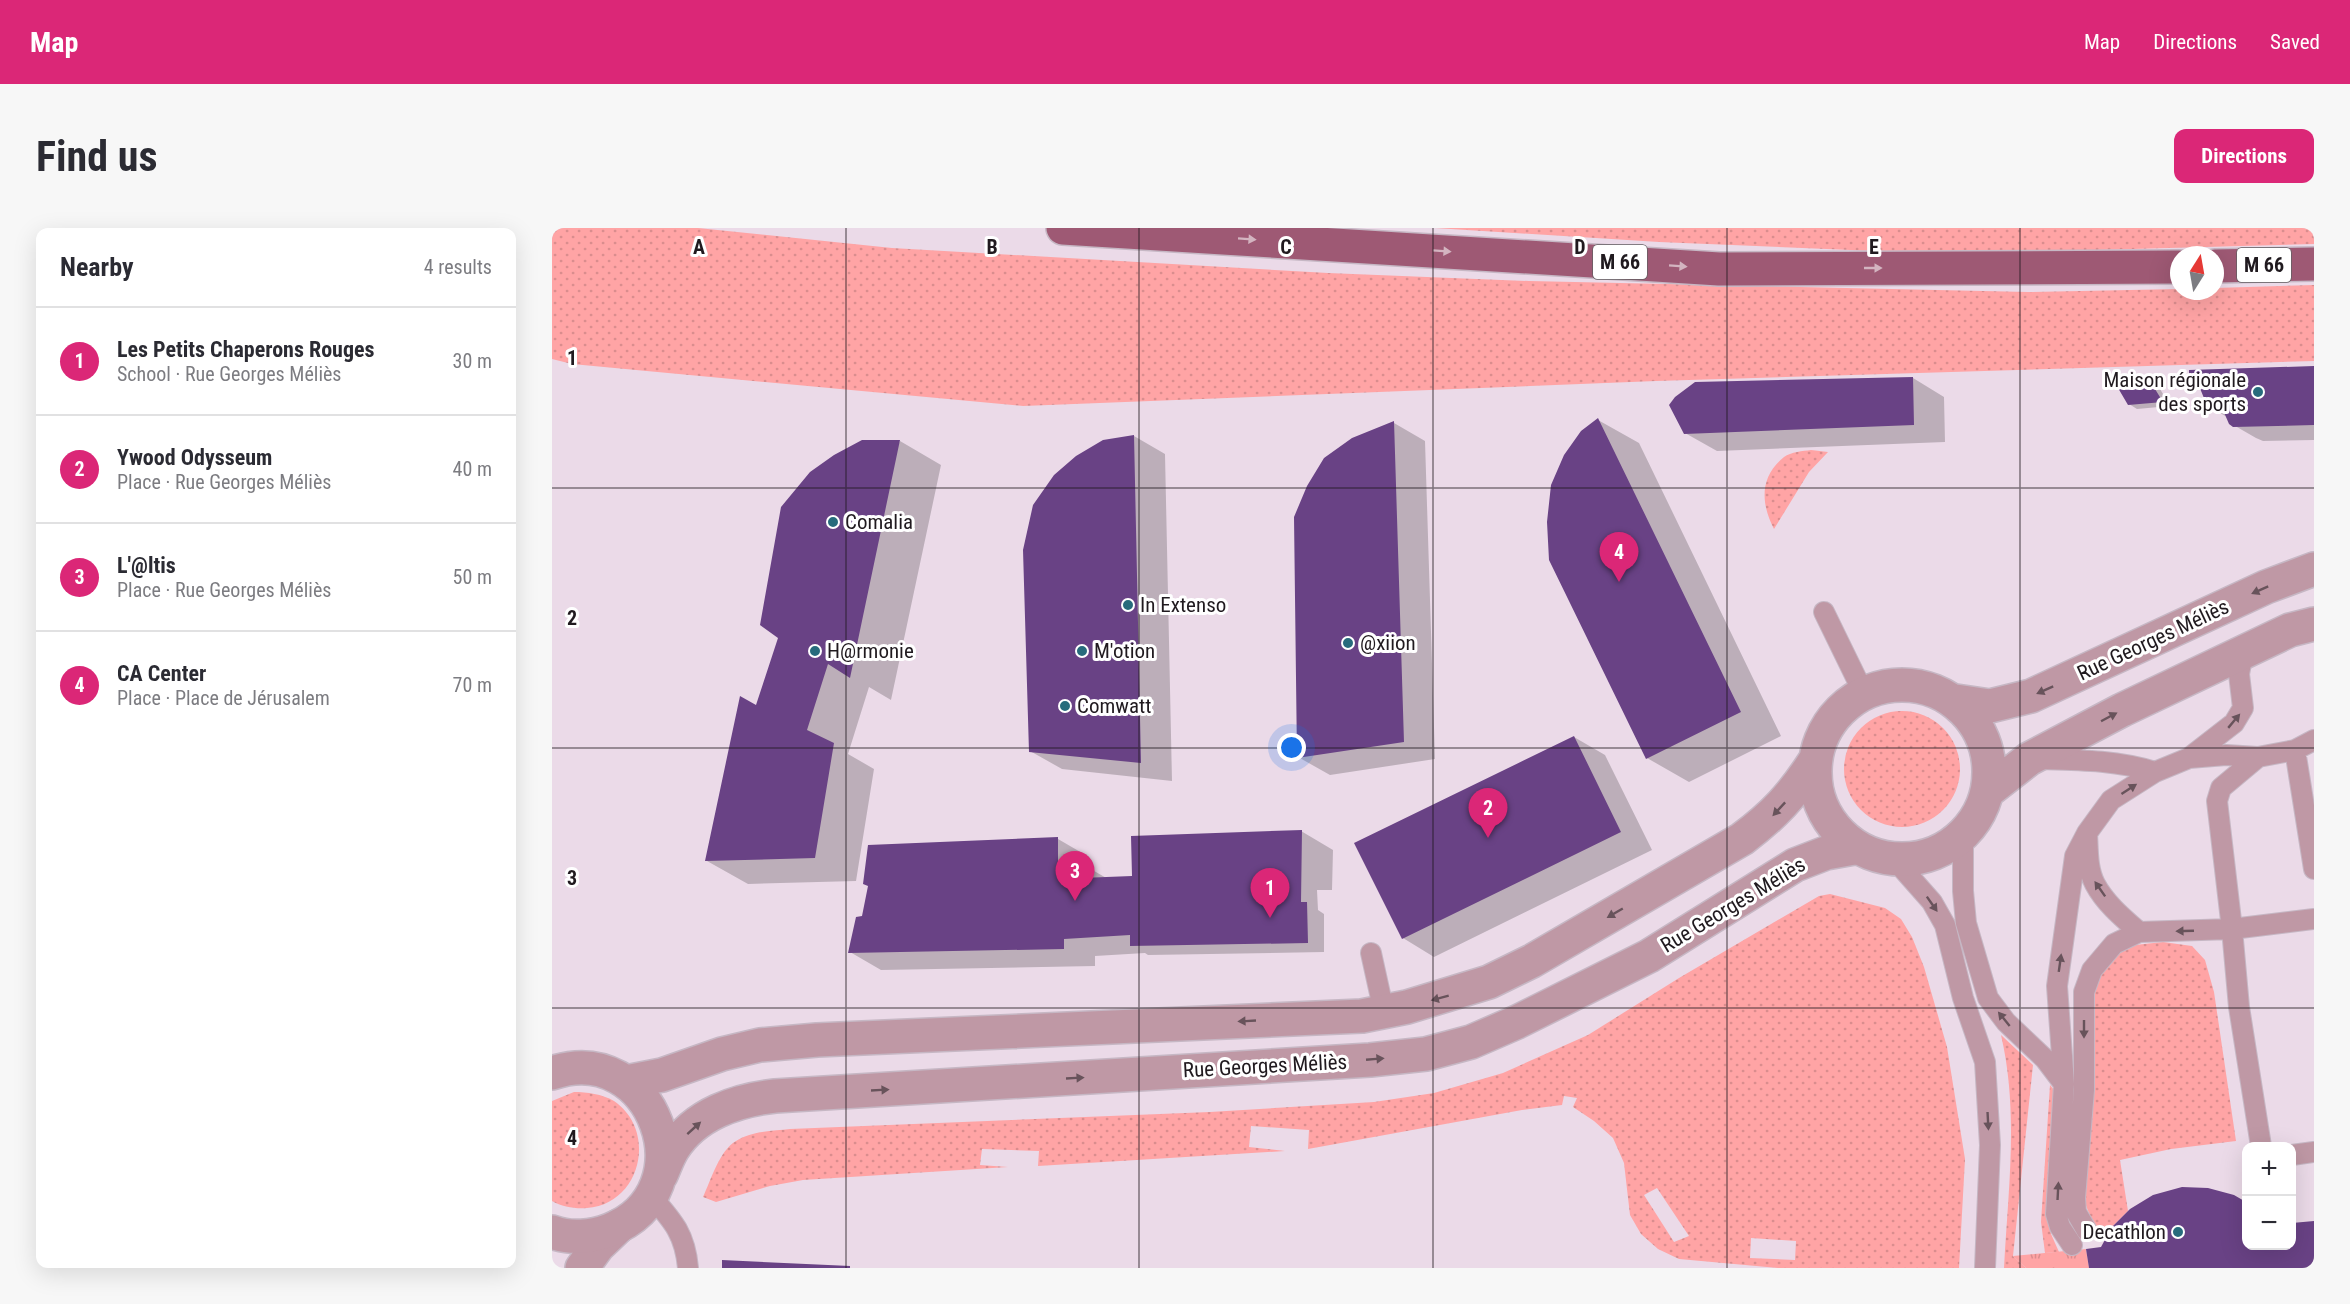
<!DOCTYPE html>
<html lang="en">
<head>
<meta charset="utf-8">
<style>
  body { margin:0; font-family:"Roboto Condensed",sans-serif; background:#f7f7f7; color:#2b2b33 }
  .controls { position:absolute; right:18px; bottom:18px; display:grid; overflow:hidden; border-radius:12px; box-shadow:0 6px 24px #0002 }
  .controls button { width:54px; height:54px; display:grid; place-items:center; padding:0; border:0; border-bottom:2px solid #e1e1e2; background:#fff; color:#2b2b33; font:30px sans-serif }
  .compass { position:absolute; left:1618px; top:18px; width:54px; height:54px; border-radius:50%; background:#fff; box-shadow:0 6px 24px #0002; rotate:11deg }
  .you { position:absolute; left:740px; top:520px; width:21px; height:21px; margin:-15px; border:4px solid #fff; border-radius:50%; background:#1a73e8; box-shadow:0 0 0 9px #1a73e833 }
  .badge { display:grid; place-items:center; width:39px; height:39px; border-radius:50%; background:#db2777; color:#fff; font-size:20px; font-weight:700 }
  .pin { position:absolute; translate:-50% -50px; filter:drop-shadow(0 2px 3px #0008) }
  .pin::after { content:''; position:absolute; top:32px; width:21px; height:18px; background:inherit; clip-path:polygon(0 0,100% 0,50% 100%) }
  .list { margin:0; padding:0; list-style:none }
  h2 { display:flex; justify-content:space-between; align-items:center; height:78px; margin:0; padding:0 24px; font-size:26px }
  h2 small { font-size:20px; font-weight:400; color:#7c7c81 }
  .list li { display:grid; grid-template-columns:39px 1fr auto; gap:18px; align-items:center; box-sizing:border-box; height:108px; padding:0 24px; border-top:2px solid #e1e1e2 }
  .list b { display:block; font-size:22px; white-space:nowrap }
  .list p { margin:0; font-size:20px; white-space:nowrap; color:#7c7c81 }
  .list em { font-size:20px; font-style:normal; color:#7c7c81 }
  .map { position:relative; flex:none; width:1762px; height:1040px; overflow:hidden; border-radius:12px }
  header { display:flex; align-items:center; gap:36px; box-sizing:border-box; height:84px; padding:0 30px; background:#db2777; color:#fff }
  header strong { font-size:28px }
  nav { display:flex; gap:33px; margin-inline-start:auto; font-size:21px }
  .intro { display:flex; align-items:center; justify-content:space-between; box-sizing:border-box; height:144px; padding:0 36px }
  h1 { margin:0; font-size:42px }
  .button { padding:15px 27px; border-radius:12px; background:#db2777; color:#fff; font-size:21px; font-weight:700 }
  main { display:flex; gap:36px; padding:0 36px }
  aside { flex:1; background:#fff; border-radius:12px; box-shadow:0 6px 24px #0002 }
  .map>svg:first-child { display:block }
</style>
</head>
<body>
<header>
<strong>Map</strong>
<nav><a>Map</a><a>Directions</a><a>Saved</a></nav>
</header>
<div class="intro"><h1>Find us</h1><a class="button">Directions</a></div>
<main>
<aside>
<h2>Nearby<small>4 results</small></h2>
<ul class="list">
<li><span class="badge">1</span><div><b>Les Petits Chaperons Rouges</b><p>School · Rue Georges Méliès</p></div><em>30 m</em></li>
<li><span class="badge">2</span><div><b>Ywood Odysseum</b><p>Place · Rue Georges Méliès</p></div><em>40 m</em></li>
<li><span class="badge">3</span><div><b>L'@ltis</b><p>Place · Rue Georges Méliès</p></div><em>50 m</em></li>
<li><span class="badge">4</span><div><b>CA Center</b><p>Place · Place de Jérusalem</p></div><em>70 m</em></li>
</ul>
</aside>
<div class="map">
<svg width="1762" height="1040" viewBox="0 0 1762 1040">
  <defs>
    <pattern id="grass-dots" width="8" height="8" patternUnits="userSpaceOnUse" patternTransform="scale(1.5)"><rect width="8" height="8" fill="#ffa4a5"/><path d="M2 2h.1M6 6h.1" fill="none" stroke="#da8d8e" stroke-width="1.8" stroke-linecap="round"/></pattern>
    <pattern id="park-tufts" width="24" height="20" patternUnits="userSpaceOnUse" patternTransform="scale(1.5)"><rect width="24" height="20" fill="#ffa4a5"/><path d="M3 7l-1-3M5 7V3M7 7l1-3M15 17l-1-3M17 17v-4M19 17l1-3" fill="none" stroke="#da8d8e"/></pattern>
  </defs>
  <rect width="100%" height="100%" fill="#ebdae8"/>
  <path fill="url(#grass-dots)" fill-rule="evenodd" d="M0,0H146L340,20L776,45L977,53L1476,64L1627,61V63H1663V60L1762,57V133L1104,153L471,178L20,136L0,131Z
    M883,0H1762V16L1395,26L1107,14Z
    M1259,222L1276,224L1257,244L1222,301C1209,276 1207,249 1232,229C1239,224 1251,223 1259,222Z
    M1292 541a58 58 0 1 1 116 0a58 58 0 1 1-116 0Z
    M1278,666L1333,680L1349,691L1360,709L1372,739L1395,819L1413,931L1407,1040H1226L1127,1031L1106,1021L1089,1006L1078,987L1072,935L1061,910L1042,893L1021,879L1025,870L1012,868L1010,877L970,882L756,921L757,902L699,898L697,919L733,923L486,938L487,923L430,921L428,937L456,939L251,952L218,958L164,974L151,969C159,952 167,923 184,913C199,903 221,903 238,901L658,884L822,874L882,865L951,845L1036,807L1127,750L1267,668ZM1105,960L1137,1008L1122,1014L1092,967ZM1199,1010L1244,1013L1243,1032L1198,1030Z
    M1611,714L1640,718L1653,732L1662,764L1684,913L1619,921L1568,932L1576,983L1560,999L1554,1009L1542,998L1533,975V946L1542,834L1541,765L1548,747L1563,727L1583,717Z
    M1449,807L1481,837L1461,1028L1474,1040H1452C1456,962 1467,884 1449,807Z
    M1498,857L1502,862L1495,977L1499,1006L1507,1024L1493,1025L1489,994Z
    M22,864C35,864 50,866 62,873C106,903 89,976 35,980C24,981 10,979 0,973V873Z"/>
  <path fill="url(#park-tufts)" d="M1534,1021L1537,1040H1474L1461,1028Z"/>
  <path fill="#0003" d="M1762,139V212L1711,213L1704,210L1678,195L1675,189L1658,179L1646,151L1639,147Z
    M1595,149L1604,154L1618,178L1585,181L1577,176Z
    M1361,150L1392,169L1393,214L1165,223L1133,205Z
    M1046,192L1087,215L1229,508L1137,554L1095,530Z
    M842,195L873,213L883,531L778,547L746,529Z
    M582,208L613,226L620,553L510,541L478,523Z
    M348,213L389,237L339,472L317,459L296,526L322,541L304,653L196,656L155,633L205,479Z
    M1022,509L1053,527L1100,622L882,729L851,710Z
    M749,603L781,622L780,662H765L766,682L772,686V724L596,727L593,725L543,728V738L329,742L298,724L506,611L537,629V640L556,651L582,650Z
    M1682,968L1694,975V1018H1740V997L1762,994V1040H1538L1550,1020Z"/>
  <path fill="#694285" d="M1762,138V197L1681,199L1677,196L1671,182L1656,180L1643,148H1637V142Z
    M1559,148H1595L1611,174L1576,177Z
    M1361,149L1362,197L1132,206L1117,177L1123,169L1143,154Z
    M1046,190L1189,484L1094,531L997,332L995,294L999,257L1012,227L1029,203Z
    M842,193L852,514L745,530L742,289L755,258L772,230L800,210Z
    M582,207L589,535L477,524L471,322L481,277L502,247L524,228L551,212Z
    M310,212H348L298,450L276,436L255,502L282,515L263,630L153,633L188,468L204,477L226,410L208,397L229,279L258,244L282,227Z
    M1022,508L1069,604L850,711L802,615Z
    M750,602L749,674H755L756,715L578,718V707L512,711V721L296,725L304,689L310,688L316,658L311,656L316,617L506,609V634L528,633L529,650L580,648L579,608Z
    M1630,959L1656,960L1682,967L1694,974V1018H1740V995L1762,993V1040H1537L1534,1021L1549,1019L1560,999L1578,981L1601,967Z
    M170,1032L298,1038V1040H170Z"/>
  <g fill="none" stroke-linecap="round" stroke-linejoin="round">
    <g stroke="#c6b7c4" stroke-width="22">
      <path id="service" d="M1272,384L1312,466
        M1743,522L1762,641
        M1637,530L1674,527L1706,529L1743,522L1762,512
        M1486,531C1525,532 1565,532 1603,544
        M1535,605C1536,621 1535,641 1543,656C1553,675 1571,690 1587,704
        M1411,607V663L1414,695L1436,770L1454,794L1493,831L1512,856L1504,986L1508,999L1520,1017
        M1342,631L1380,674L1393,697L1411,770L1433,834L1438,917L1433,1040
        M819,725L832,784
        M1512,856L1505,758L1523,628L1535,605L1559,572L1603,544L1637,530L1682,495L1691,480L1687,446L1691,425
        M1709,918L1687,779L1680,701L1762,691
        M1740,927L1762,924
        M99,968C121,993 133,1006 136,1040
        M1535,1003L1524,984L1523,970L1532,862V764L1540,742L1562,716L1587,704L1680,701L1665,573L1669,560L1706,529"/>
    </g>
    <g stroke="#c6b7c4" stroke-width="36">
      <path id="minor" d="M30,1040L46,1018L67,998"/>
    </g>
    <g stroke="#c6b7c4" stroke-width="36">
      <path id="tertiary" d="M1263 544a87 87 0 1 1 174 0a87 87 0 1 1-174 0Z
        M1404,473L1438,478L1479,468L1714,359L1762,341
        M1436,563L1477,531L1570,482L1738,402L1762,396
        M0,845C102,810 157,963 58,1002C40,1009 18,1011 0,1004
        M74,854L110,847L170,826L208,817L265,812L810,788L855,779L937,754L980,733L1190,611C1222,587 1240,568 1262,534
        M109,947C113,938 116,929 121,921C143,886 185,872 223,868L818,832L874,826L919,814L965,794L1097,728L1243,637L1274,625L1302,620"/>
    </g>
    <g stroke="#c6b7c4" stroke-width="36">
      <path id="primary" d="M511,0L1167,41L1627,39
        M1663,38L1762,36"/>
    </g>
    <use href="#service" stroke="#bf98a5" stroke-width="20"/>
    <use href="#minor" stroke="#bf98a5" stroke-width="33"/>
    <use href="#tertiary" stroke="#bf98a5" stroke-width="33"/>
    <use href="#primary" stroke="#9e5974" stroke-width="33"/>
  </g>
  <defs><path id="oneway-solid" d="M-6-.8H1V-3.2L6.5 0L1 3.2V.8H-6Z" transform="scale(1.5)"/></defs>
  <g fill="#d3b4c0">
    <use href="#oneway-solid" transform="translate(695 11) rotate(4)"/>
    <use href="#oneway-solid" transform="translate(890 23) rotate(4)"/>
    <use href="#oneway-solid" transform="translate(1126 38) rotate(4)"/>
    <use href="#oneway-solid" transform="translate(1321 40)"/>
  </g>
  <g fill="#68535b">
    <use href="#oneway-solid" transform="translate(1708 362) rotate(156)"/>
    <use href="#oneway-solid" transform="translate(1493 462) rotate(156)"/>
    <use href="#oneway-solid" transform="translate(1557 489) rotate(-28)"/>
    <use href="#oneway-solid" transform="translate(1682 493) rotate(-50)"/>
    <use href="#oneway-solid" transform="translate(1577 561) rotate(-33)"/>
    <use href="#oneway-solid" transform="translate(1227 581) rotate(133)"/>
    <use href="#oneway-solid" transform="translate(1548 661) rotate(-125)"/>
    <use href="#oneway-solid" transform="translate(1380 676) rotate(55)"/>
    <use href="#oneway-solid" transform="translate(1063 685) rotate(150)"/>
    <use href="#oneway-solid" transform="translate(1633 703) rotate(178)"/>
    <use href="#oneway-solid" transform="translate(1508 735) rotate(-82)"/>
    <use href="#oneway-solid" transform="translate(888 770) rotate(165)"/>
    <use href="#oneway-solid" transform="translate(1452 791) rotate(-129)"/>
    <use href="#oneway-solid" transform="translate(695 793) rotate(177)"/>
    <use href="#oneway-solid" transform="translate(1532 801) rotate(90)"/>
    <use href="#oneway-solid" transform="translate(823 831) rotate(-5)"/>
    <use href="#oneway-solid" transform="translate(523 850) rotate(-3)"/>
    <use href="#oneway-solid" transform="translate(328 862) rotate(-3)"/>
    <use href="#oneway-solid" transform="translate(1436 893) rotate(87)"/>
    <use href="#oneway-solid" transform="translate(142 900) rotate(-42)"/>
    <use href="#oneway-solid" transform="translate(1506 963) rotate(-87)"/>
  </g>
  <path fill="none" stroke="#201a1f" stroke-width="1.5" stroke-opacity="0.55" d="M294,0V1040M587,0V1040M881,0V1040M1175,0V1040M1468,0V1040M0,260H1762M0,520H1762M0,780H1762"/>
  <g fill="#276b7c" stroke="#fff" stroke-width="2">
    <circle cx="1706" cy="164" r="6"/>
    <circle cx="281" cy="294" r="6"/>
    <circle cx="576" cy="377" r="6"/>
    <circle cx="796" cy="415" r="6"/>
    <circle cx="263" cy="423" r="6"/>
    <circle cx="530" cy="423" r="6"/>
    <circle cx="513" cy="478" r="6"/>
    <circle cx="1626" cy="1004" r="6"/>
  </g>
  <g text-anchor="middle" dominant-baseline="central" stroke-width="6" stroke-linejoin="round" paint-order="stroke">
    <g fill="#fff" stroke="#635f62" stroke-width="1.5">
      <rect x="1041" y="17" width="54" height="34" rx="4.5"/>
      <rect x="1685" y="20" width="54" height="34" rx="4.5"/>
    </g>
    <g font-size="20" font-weight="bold" fill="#201a1f">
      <text x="1068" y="34">M 66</text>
      <text x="1712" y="37">M 66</text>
    </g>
    <g font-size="21" fill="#201a1f" stroke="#fff" text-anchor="start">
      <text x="1694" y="152" text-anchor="end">Maison régionale<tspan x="1694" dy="24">des sports</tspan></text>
      <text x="293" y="294">Comalia</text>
      <text x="588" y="377">In Extenso</text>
      <text x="808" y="415">@xiion</text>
      <text x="275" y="423">H@rmonie</text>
      <text x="542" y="423">M'otion</text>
      <text x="525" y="478">Comwatt</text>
      <text x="1614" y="1004" text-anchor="end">Decathlon</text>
    </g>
    <g font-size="21" fill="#201a1f" stroke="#fff">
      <text transform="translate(1601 412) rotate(-25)">Rue Georges Méliès</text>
      <text transform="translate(1181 677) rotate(-31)">Rue Georges Méliès</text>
      <text transform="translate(713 838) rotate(-3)">Rue Georges Méliès</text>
    </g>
  </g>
  <g font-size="20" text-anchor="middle" font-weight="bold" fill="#201a1f" stroke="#fff" stroke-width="6" stroke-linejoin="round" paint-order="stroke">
    <text x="147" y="26">A</text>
    <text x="440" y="26">B</text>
    <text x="734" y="26">C</text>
    <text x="1028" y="26">D</text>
    <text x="1322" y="26">E</text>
    <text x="20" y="137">1</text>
    <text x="20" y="397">2</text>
    <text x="20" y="657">3</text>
    <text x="20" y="917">4</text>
  </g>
</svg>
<div class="controls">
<button>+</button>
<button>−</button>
</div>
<svg class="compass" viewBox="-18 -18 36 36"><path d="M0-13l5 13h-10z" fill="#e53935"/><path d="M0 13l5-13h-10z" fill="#7c7c81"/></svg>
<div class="you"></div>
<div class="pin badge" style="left:718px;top:690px">1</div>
<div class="pin badge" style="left:936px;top:610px">2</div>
<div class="pin badge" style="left:523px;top:673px">3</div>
<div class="pin badge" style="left:1067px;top:354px">4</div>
</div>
</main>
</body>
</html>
